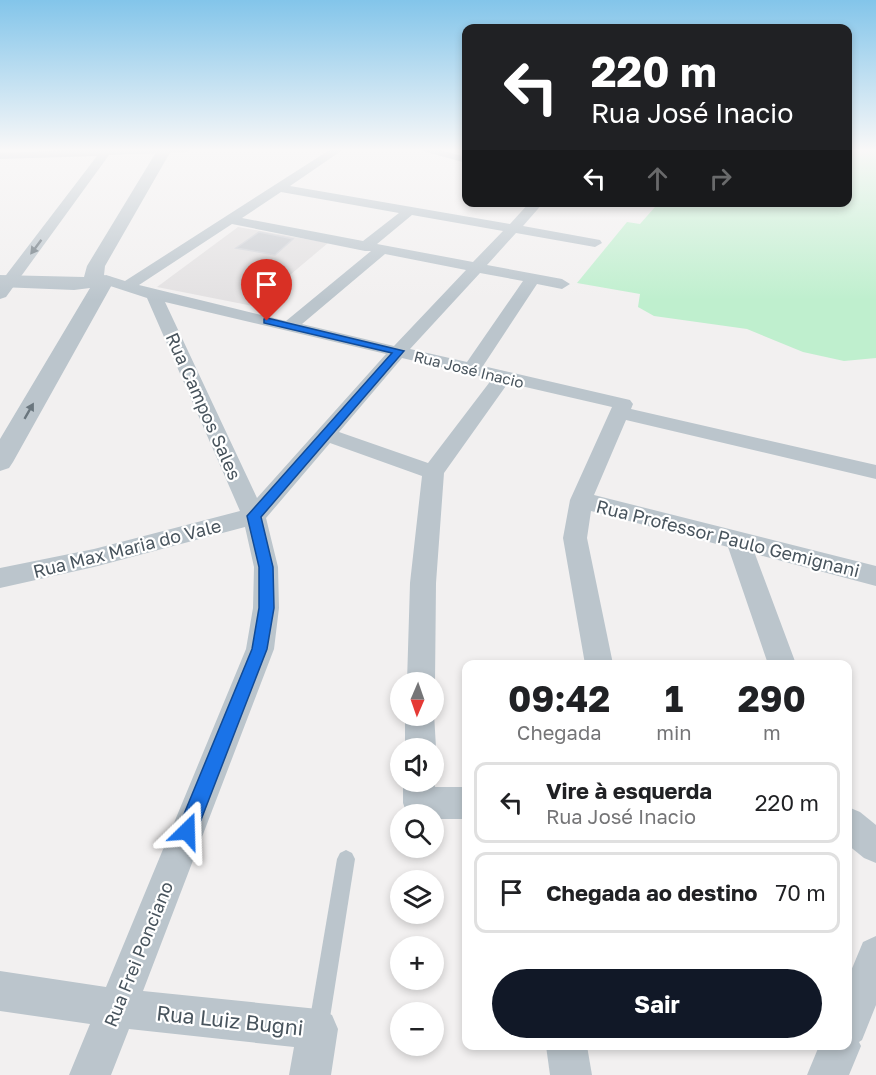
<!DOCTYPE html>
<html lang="pt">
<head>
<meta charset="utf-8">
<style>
	body { margin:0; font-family:"Golos Text",sans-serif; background:#f2f2f2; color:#202124; height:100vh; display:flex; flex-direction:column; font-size:22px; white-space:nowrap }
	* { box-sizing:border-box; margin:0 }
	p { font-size:20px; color:#757577 }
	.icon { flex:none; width:33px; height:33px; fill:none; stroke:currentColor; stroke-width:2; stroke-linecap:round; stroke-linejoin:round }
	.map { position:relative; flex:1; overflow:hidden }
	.panel { position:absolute; left:462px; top:660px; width:390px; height:390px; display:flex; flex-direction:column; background:#fff; border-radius:12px; box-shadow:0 3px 9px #0003 }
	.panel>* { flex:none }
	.top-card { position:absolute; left:462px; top:24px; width:390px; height:183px; border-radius:12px; box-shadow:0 3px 9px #0003; background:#202124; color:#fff; overflow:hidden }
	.needle { width:39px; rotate:182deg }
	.tools { position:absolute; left:390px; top:672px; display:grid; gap:12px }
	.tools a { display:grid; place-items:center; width:54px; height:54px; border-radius:50%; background:#fff; box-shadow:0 3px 9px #0003; font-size:30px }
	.pin { position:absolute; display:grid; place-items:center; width:51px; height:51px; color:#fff; margin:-62px -26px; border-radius:50% 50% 50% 0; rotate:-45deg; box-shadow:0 0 6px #0007 }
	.pin .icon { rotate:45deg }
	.me { position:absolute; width:66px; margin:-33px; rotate:22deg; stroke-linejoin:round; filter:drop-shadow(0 0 4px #0008) }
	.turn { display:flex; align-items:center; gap:21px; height:126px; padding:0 30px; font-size:27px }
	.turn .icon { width:78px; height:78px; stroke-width:2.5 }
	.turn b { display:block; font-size:42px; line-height:51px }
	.lanes { display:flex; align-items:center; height:57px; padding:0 30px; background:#0003; justify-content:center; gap:30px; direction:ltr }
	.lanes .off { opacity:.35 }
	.eta { display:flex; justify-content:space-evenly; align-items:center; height:102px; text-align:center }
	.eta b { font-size:36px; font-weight:700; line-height:42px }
	.primary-button { display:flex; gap:12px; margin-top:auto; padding:12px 30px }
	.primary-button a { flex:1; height:69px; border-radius:36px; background:#111827; color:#fff; font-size:24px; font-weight:700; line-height:69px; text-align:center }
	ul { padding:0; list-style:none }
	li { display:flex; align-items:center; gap:18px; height:81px; margin:0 12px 9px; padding:0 18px; border:3px solid #e0e0e0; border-radius:12px }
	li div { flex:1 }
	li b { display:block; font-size:22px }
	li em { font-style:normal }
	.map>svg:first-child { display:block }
	.education { fill:#e3e1e2 }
	.green { fill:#bfefce }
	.building { fill:#cacdd2; stroke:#d4d6db; stroke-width:1.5 }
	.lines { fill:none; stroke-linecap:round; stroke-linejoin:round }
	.service { fill:#bbc5cc; fill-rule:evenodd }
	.minor { fill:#bbc5cc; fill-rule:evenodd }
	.tertiary { fill:#bbc5cc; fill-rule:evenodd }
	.oneway { fill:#6a767e }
	.route { fill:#1a73e8; stroke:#114b97; stroke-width:1.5 }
	.labels { text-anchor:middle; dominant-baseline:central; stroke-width:4.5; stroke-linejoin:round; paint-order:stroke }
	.far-street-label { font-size:15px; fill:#48545d; stroke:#fff }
	.street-label { font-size:18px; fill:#48545d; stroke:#fff }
	.near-street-label { font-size:21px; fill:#48545d; stroke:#fff }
</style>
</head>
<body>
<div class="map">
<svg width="876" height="1075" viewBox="0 0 876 1075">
	<rect width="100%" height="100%" fill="#f2f0f0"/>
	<!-- education -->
	<path class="education" d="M238,227L328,243L253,306L157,287Z"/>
	<!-- green -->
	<path class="green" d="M848,149H876V358L844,361L803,352L747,329L654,316L638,307L640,294L577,283L627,222L640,224L655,207L641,203L848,202Z"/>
	<!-- building -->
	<path class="building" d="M259,232L284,237L293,239L275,255L236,248Z"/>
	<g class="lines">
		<!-- service -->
		<path class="service" d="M346,850L352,853L355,859L329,1024L326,1031L319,1034L312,1031L309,1024L337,859L340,853Z"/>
		<!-- minor -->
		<g class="minor">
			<path d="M87,149H192L187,152L109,155L6,297L0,299V283L97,156L0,159V153Z"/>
			<path d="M331,149H344L290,186L510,224L530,202H544L523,226L600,240L602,243L595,247L516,233L487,265L562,279L570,284L562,289L537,284L483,366L630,400L633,404L631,409L876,465V479L626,420L594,495L876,566V586L755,554L796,664H768L728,547L591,511L587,538L613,664H585L563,538L570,500L612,407L508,383L444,473L436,583L435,682L434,686V682H407L410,583L422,476L330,443L266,518L278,567L279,608L274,649L143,991L318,1009L332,1015L338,1029L331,1075H289L294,1047L129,1029L111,1075H69L90,1024L0,1011V971L106,987L246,649L253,608L254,567L245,527L94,567L0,588V568L94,549L240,511L147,298L101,283L98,280L106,275L125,281ZM281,192L399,213L363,241L242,218ZM412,215L503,231L473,262L377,244ZM232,224L365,251H371L286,321L139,285ZM385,254L466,270L394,346L302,324ZM480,273L523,281L467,362L410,349ZM165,302L386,354L257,498ZM402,358L492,379L428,463L339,432Z"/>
			<path d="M416,149H436L466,157V163Z"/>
			<path d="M434,713L436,748L434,753V748H405V716H434Z"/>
			<path d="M434,778L435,787H466V819H434V814H407L403,803V782H434Z"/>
			<path d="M848,807L860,812L876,825V863L864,858L848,845Z"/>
			<path d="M876,936V1005L862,1040L859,1042L861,1046L849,1075H807L819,1046H848V978L863,942Z"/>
			<path d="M546,1046H587L592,1075H550Z"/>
		</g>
		<!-- tertiary -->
		<path class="tertiary" d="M158,149H172L105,266L104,275L111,277L114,281L13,462L9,468L0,471V439L90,288L74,290L0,287V275L84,277L87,266Z"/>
	</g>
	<!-- one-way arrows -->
	<defs><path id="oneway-solid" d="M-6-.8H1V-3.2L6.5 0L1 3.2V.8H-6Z" transform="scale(1.5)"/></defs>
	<g class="oneway">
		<use href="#oneway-solid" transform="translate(36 247) rotate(127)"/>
		<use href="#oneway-solid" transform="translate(29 411) rotate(-60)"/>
	</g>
	<!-- sky -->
	<linearGradient id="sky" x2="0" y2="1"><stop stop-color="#83c5ea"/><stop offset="0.5" stop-color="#f9f8f8"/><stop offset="1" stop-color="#f9f8f8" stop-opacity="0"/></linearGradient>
	<rect width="876" height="300" fill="url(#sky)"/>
	<!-- route -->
	<path class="route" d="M267,318L404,351L261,517L273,567L274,608L267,649L194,838L187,841L180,838L177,831L252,649L259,608V567L247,516L392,353L264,323V319Z"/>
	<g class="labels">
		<!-- far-street labels -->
		<g class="far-street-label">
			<text transform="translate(469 369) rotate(14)">Rua José Inacio</text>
		</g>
		<!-- street labels -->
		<g class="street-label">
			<text transform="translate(204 406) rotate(66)">Rua Campos Sales</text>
			<text transform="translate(728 538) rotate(14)">Rua Professor Paulo Gemignani</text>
			<text transform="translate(127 548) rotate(-14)">Rua Max Maria do Vale</text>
			<text transform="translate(138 954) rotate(-68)">Rua Frei Ponciano</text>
		</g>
		<!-- near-street labels -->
		<g class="near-street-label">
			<text transform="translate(230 1020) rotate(6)">Rua Luiz Bugni</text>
		</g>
	</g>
</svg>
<div class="tools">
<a><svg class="needle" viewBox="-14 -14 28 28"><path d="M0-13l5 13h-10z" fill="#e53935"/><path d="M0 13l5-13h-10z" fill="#757577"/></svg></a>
<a><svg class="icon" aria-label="sound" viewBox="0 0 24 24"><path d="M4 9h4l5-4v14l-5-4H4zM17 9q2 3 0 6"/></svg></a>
<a><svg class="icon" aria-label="search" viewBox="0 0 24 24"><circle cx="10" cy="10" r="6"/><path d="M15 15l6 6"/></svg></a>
<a><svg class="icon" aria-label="layers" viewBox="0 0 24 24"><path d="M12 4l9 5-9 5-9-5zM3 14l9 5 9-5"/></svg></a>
<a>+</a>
<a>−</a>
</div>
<div class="pin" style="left:267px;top:321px;background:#d93025"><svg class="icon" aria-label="arrive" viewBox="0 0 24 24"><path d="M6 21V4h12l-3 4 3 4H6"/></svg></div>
<svg class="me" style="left:187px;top:831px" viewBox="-20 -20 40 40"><path d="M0-17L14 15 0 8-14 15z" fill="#1a73e8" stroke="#fff" stroke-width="4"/></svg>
<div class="top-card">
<div class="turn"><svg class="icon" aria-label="left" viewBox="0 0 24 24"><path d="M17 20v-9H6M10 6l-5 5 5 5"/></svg><div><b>220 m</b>Rua José Inacio</div></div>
<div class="lanes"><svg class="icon" aria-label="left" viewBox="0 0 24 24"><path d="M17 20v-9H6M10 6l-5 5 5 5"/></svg><svg class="icon off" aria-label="ahead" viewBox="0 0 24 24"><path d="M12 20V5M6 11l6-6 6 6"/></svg><svg class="icon off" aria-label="right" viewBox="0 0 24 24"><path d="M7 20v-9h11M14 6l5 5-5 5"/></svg></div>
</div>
<section class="panel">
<div class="eta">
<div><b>09:42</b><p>Chegada</p></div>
<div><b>1</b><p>min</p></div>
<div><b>290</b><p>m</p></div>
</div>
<ul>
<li><svg class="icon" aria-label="left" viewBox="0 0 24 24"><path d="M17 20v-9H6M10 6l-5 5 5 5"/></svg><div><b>Vire à esquerda</b><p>Rua José Inacio</p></div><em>220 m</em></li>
<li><svg class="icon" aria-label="arrive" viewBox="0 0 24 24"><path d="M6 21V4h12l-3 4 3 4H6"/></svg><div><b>Chegada ao destino</b></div><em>70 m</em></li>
</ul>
<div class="primary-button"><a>Sair</a></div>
</section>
</div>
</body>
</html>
